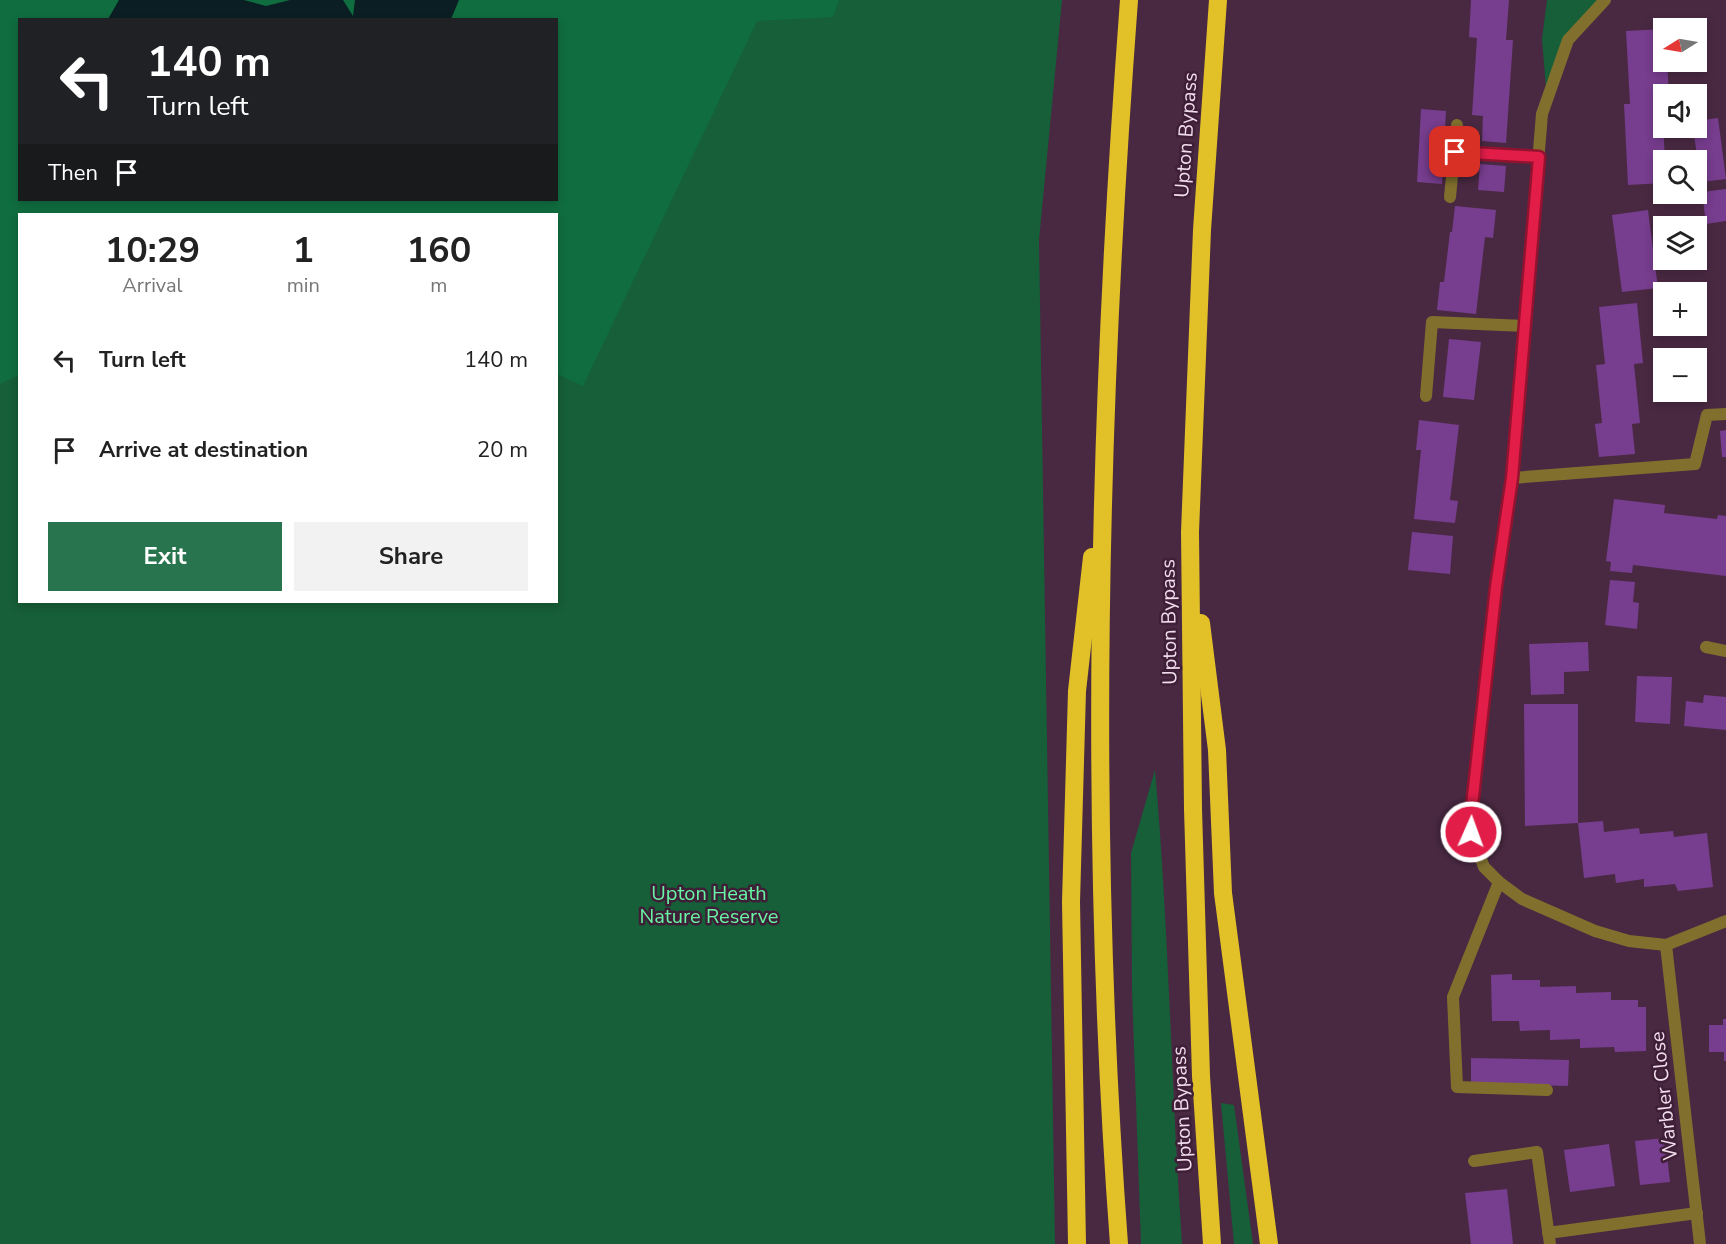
<!DOCTYPE html>
<html lang="en">
<head>
<meta charset="utf-8">
<style>
	body { margin:0; font-family:"Nunito Sans",sans-serif; background:#f2f2f2; color:#222; height:100vh; display:flex; flex-direction:column; font-size:22px; white-space:nowrap }
	* { box-sizing:border-box; margin:0 }
	p { font-size:20px; color:#767676 }
	.icon { flex:none; width:33px; height:33px; fill:none; stroke:currentColor; stroke-width:2; stroke-linecap:round; stroke-linejoin:round }
	.map { position:relative; flex:1; overflow:hidden }
	.side { position:absolute; left:18px; top:213px; width:540px; height:390px; display:flex; flex-direction:column; background:#fff; border-radius:0px; box-shadow:0 3px 9px #0003 }
	.side>* { flex:none }
	.top-card { position:absolute; left:18px; top:18px; width:540px; height:183px; border-radius:0px; box-shadow:0 3px 9px #0003; background:#202124; color:#fff; overflow:hidden }
	.needle { width:39px; rotate:259deg }
	.fabs { position:absolute; left:1653px; top:18px; display:grid; gap:12px }
	.fabs a { display:grid; place-items:center; width:54px; height:54px; border-radius:0px; background:#fff; box-shadow:0 3px 9px #0003; font-size:30px }
	.pin { position:absolute; display:grid; place-items:center; width:51px; height:51px; color:#fff; margin:-26px; border-radius:12px; box-shadow:0 3px 9px #0006 }
	.me { position:absolute; width:66px; margin:-33px; rotate:2deg; stroke-linejoin:round; filter:drop-shadow(0 0 4px #0008) }
	.turn { display:flex; align-items:center; gap:21px; height:126px; padding:0 30px; font-size:27px }
	.turn .icon { width:78px; height:78px; stroke-width:2.5 }
	.turn b { display:block; font-size:42px; line-height:51px }
	.then { display:flex; align-items:center; height:57px; padding:0 30px; background:#0003; gap:12px; font-size:22px }
	.eta { display:flex; justify-content:space-evenly; align-items:center; height:102px; text-align:center }
	.eta b { font-size:36px; font-weight:700; line-height:42px }
	.cta { display:flex; gap:12px; margin-top:auto; padding:12px 30px }
	.cta a { flex:1; height:69px; border-radius:0px; background:#28744e; color:#fff; font-size:24px; font-weight:700; line-height:69px; text-align:center }
	.cta a+a { background:#f2f2f2; color:#222 }
	ul { padding:0; list-style:none }
	li { display:flex; align-items:center; gap:18px; height:90px; padding:0 30px }
	li div { flex:1 }
	li b { display:block; font-size:22px }
	li em { font-style:normal }
	.map>svg:first-child { display:block }
	.green { fill:#165f38; fill-rule:evenodd }
	.forest { fill:#106d3f; fill-rule:evenodd }
	.water { fill:#0a1e23 }
	.building { fill:#773d8e }
	.lines { fill:none; stroke-linecap:round; stroke-linejoin:round }
	.lane { stroke:#81702d; stroke-width:12 }
	.street { stroke:#81702d; stroke-width:12 }
	.highway { stroke:#e2c027; stroke-width:18 }
	.route-casing { stroke:#92132f; stroke-width:15 }
	.route { stroke:#e11d48; stroke-width:10 }
	.labels { text-anchor:middle; dominant-baseline:central; stroke-width:5; stroke-linejoin:round; paint-order:stroke }
	.street-label { font-size:20px; fill:#f2dded; stroke:#3e1f37 }
	.park-label { font-size:20px; fill:#68f5a4; stroke:#3e1f37 }
</style>
</head>
<body>
<div class="map">
<svg width="1726" height="1244" viewBox="0 0 1726 1244">
	<rect width="100%" height="100%" fill="#492942"/>
	<!-- green -->
	<g class="green">
		<path d="M0,0H1062L1039,240L1055,1244H0ZM20,20H556V200H20ZM20,214H556V602H20Z"/>
		<path d="M1547,0H1605L1568,40L1547,101L1542,39Z"/>
		<path d="M1155,770C1169,928 1171,1086 1182,1244H1141L1132,989L1131,853Z"/>
		<path d="M1221,1103L1234,1105L1253,1244H1234Z"/>
	</g>
	<!-- forest -->
	<path class="forest" d="M0,0H839L833,17L757,21L583,386L557,374L556,214H20L19,375L0,384ZM20,20H556V200H20Z"/>
	<!-- water -->
	<path class="water" d="M119,0H244L266,6L290,0H343L353,16L355,0H459L451,19H108Z"/>
	<!-- building -->
	<g class="building">
		<path d="M1471,0H1509L1506,40H1513L1506,143L1482,141L1483,116L1472,115L1477,38L1469,37Z"/>
		<path d="M1664,29V62H1667L1669,94H1664L1662,104L1665,160L1664,183L1628,185L1624,104H1630L1626,31Z"/>
		<path d="M1421,109L1446,111L1442,184L1417,182Z"/>
		<path d="M1718,118L1726,179L1701,182L1693,128H1696V121Z"/>
		<path d="M1480,164L1506,166L1504,192L1478,190Z"/>
		<path d="M1726,189V221L1706,224L1702,192Z"/>
		<path d="M1455,206L1496,210L1493,238L1485,237L1476,314L1437,310L1440,282H1444L1450,232H1452Z"/>
		<path d="M1648,210L1658,288L1622,292L1612,215Z"/>
		<path d="M1637,303L1643,363L1634,364L1640,423L1632,424L1635,454L1599,457L1595,424L1602,423L1596,365L1605,364L1599,307Z"/>
		<path d="M1449,339L1481,342L1474,400L1443,397Z"/>
		<path d="M1419,420L1459,425L1450,500L1458,501L1455,523L1414,519L1421,450H1416Z"/>
		<path d="M1726,430V457H1722L1720,431Z"/>
		<path d="M1614,499L1665,505L1664,513L1717,519L1718,515L1726,516V576L1633,565L1632,573L1610,571L1611,562L1606,561Z"/>
		<path d="M1412,532L1453,536L1450,574L1408,570Z"/>
		<path d="M1610,580L1635,582L1633,602L1639,603L1637,629L1605,625Z"/>
		<path d="M1588,642L1589,671L1564,672V694L1531,695L1529,644Z"/>
		<path d="M1637,676L1672,677L1670,724L1635,722Z"/>
		<path d="M1704,695L1726,697V730L1684,726L1686,701L1703,703Z"/>
		<path d="M1524,704H1578V823L1525,826Z"/>
		<path d="M1603,821L1604,832L1639,828L1640,834L1673,831L1674,837L1707,833L1713,887L1678,891L1675,884L1644,887V879L1616,883L1615,874L1584,878L1578,823Z"/>
		<path d="M1512,974V980H1540V987L1576,986V993L1611,992V1000H1638V1007H1646V1051L1615,1052L1614,1047L1580,1048V1039L1550,1040V1030L1520,1031L1519,1021H1492L1491,975Z"/>
		<path d="M1723,1019H1726V1061H1724V1052H1709V1025H1723Z"/>
		<path d="M1471,1058L1569,1060L1568,1086L1471,1084Z"/>
		<path d="M1665,1138L1670,1182L1640,1185L1635,1141Z"/>
		<path d="M1609,1144L1615,1186L1570,1192L1564,1150Z"/>
		<path d="M1507,1189L1513,1244H1471L1465,1193Z"/>
	</g>
	<g class="lines">
		<!-- lane -->
		<g class="lane">
			<path d="M1455,151L1539,157"/>
			<path d="M1450,197L1457,125"/>
			<path d="M1426,396L1432,322L1525,326"/>
			<path d="M1512,478L1695,464L1707,415L1726,414"/>
			<path d="M1499,882L1453,997L1457,1087L1547,1090"/>
			<path d="M1474,1161L1537,1152L1550,1244"/>
		</g>
		<!-- street -->
		<g class="street">
			<path d="M1605,0L1568,40L1542,114L1512,478L1496,587L1471,815V832L1484,867L1499,882L1522,899L1595,931L1629,941L1666,945L1726,921"/>
			<path d="M1706,647L1726,651"/>
			<path d="M1666,945L1700,1244"/>
			<path d="M1548,1233L1697,1213"/>
		</g>
		<!-- highway -->
		<g class="highway">
			<path d="M1201,623L1217,750L1223,893L1269,1244"/>
			<path d="M1077,1244L1071,902L1077,691L1092,557"/>
			<path d="M1119,1244C1088,830 1098,414 1129,0"/>
			<path d="M1212,1244L1201,1076L1193,809L1190,532L1202,230L1218,0"/>
		</g>
	</g>
	<g class="lines">
		<defs>
			<path id="route" d="M1455,152L1539,157L1512,478L1496,587L1471,815V832"/>
		</defs>
		<!-- route casing -->
		<use href="#route" class="route-casing"/>
		<!-- route -->
		<use href="#route" class="route"/>
	</g>
	<g class="labels">
		<!-- street labels -->
		<g class="street-label">
			<text transform="translate(1186 135) rotate(-86)">Upton Bypass</text>
			<text transform="translate(1169 622) rotate(-91)">Upton Bypass</text>
			<text transform="translate(1664 1096) rotate(-96)">Warbler Close</text>
			<text transform="translate(1182 1109) rotate(-93)">Upton Bypass</text>
		</g>
		<!-- park labels -->
		<g class="park-label">
			<text x="709" y="893">Upton Heath<tspan x="709" dy="23">Nature Reserve</tspan></text>
		</g>
	</g>
</svg>
<div class="fabs">
<a><svg class="needle" viewBox="-14 -14 28 28"><path d="M0-13l5 13h-10z" fill="#e53935"/><path d="M0 13l5-13h-10z" fill="#767676"/></svg></a>
<a><svg class="icon" aria-label="sound" viewBox="0 0 24 24"><path d="M4 9h4l5-4v14l-5-4H4zM17 9q2 3 0 6"/></svg></a>
<a><svg class="icon" aria-label="search" viewBox="0 0 24 24"><circle cx="10" cy="10" r="6"/><path d="M15 15l6 6"/></svg></a>
<a><svg class="icon" aria-label="layers" viewBox="0 0 24 24"><path d="M12 4l9 5-9 5-9-5zM3 14l9 5 9-5"/></svg></a>
<a>+</a>
<a>−</a>
</div>
<div class="pin" style="left:1455px;top:152px;background:#d93025"><svg class="icon" aria-label="arrive" viewBox="0 0 24 24"><path d="M6 21V4h12l-3 4 3 4H6"/></svg></div>
<svg class="me" style="left:1471px;top:832px" viewBox="-20 -20 40 40"><circle r="17" fill="#e11d48" stroke="#fff" stroke-width="3"/><path d="M0-11L8 9 0 5-8 9z" fill="#fff"/></svg>
<div class="top-card">
<div class="turn"><svg class="icon" aria-label="left" viewBox="0 0 24 24"><path d="M17 20v-9H6M10 6l-5 5 5 5"/></svg><div><b>140 m</b>Turn left</div></div>
<div class="then">Then<svg class="icon" aria-label="arrive" viewBox="0 0 24 24"><path d="M6 21V4h12l-3 4 3 4H6"/></svg></div>
</div>
<section class="side">
<div class="eta">
<div><b>10:29</b><p>Arrival</p></div>
<div><b>1</b><p>min</p></div>
<div><b>160</b><p>m</p></div>
</div>
<ul>
<li><svg class="icon" aria-label="left" viewBox="0 0 24 24"><path d="M17 20v-9H6M10 6l-5 5 5 5"/></svg><div><b>Turn left</b></div><em>140 m</em></li>
<li><svg class="icon" aria-label="arrive" viewBox="0 0 24 24"><path d="M6 21V4h12l-3 4 3 4H6"/></svg><div><b>Arrive at destination</b></div><em>20 m</em></li>
</ul>
<div class="cta"><a>Exit</a><a>Share</a></div>
</section>
</div>
</body>
</html>
